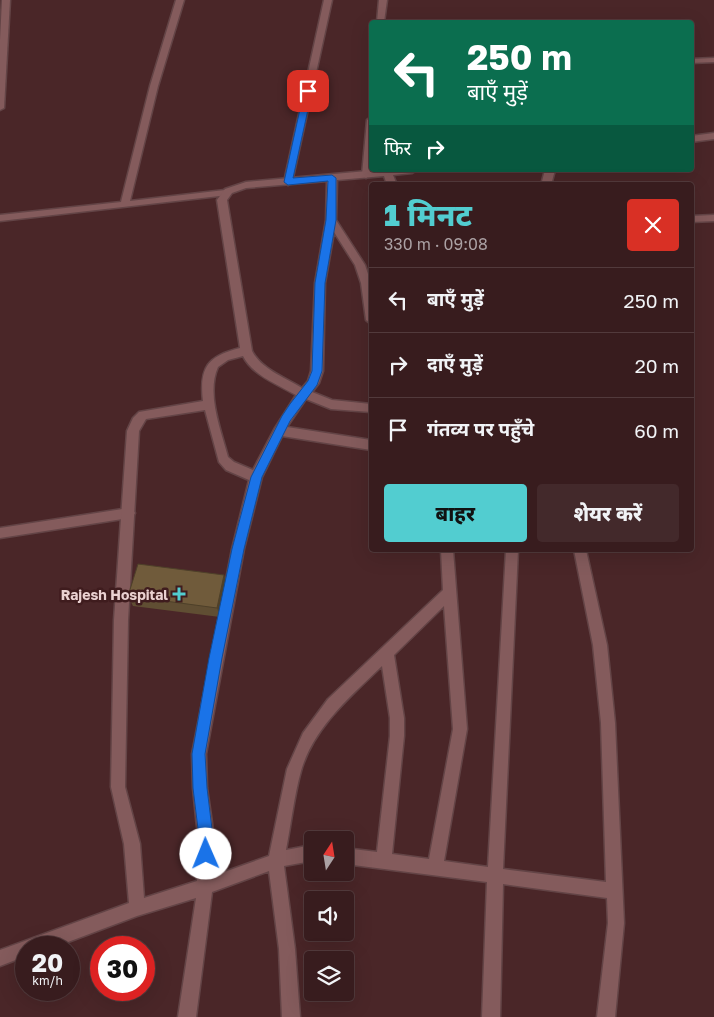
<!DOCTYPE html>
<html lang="hi">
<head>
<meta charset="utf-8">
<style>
	body { margin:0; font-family:"Golos Text","Noto Sans Devanagari",sans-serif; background:#43292b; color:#f1f3f6; height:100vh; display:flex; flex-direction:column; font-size:19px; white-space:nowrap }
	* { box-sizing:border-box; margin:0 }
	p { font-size:16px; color:#aba1a4 }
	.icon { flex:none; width:28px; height:28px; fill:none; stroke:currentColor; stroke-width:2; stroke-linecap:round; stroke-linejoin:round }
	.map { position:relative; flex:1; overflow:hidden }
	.sheet { position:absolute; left:369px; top:182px; width:325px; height:370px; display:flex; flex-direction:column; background:#381c1e; border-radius:5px; box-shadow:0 5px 20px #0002,0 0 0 1px #523a3c }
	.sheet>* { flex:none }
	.top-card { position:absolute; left:369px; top:20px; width:325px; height:152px; border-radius:5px; box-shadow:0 5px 20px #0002,0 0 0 1px #523a3c; background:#0b6e4f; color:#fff; overflow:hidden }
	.needle { width:32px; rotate:12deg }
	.tools { position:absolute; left:304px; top:831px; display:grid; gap:10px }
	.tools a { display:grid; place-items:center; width:50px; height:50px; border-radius:5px; background:#381c1e; box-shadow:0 5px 20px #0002,0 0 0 1px #523a3c; font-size:25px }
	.speed { position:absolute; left:15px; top:936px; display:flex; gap:10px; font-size:25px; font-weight:700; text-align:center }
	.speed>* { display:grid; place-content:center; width:65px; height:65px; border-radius:50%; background:#381c1e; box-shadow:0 5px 20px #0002,0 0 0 1px #523a3c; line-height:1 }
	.speed small { font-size:12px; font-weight:400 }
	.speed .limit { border:8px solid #d22; background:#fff; color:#111 }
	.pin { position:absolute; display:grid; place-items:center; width:42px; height:42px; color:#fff; margin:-21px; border-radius:10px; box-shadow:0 2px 8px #0006 }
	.me { position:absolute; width:55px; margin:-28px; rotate:359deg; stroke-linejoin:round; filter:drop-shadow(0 0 4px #0008) }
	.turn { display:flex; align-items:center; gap:18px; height:105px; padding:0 15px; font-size:22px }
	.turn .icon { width:65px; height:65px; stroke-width:2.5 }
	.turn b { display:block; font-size:35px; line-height:42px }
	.then { display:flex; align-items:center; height:48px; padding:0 15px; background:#0003; gap:10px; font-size:19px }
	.round { display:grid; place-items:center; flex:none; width:52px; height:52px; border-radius:5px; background:#43292b }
	.overview { display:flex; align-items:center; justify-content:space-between; height:85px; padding:0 15px }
	h1 { font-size:30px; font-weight:800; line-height:38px; color:#52cdd0 }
	.primary-button { display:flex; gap:10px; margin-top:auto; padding:10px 15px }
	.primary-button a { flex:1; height:58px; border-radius:5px; background:#52cdd0; color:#111; font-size:20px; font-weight:800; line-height:58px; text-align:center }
	.primary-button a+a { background:#43292b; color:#f1f3f6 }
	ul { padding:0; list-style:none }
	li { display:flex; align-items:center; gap:15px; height:65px; padding:0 15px; border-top:1px solid #523a3c }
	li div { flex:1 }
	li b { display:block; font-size:19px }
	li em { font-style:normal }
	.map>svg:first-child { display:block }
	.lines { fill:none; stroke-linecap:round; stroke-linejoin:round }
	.lane-casing { stroke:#634446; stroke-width:3 }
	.street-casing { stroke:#634446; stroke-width:3 }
	.lane { fill:#845b5c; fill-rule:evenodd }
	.street { fill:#845b5c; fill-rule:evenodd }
	.wall { fill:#604e33 }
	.shaded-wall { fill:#4e4029 }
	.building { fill:#705b3b; stroke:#4e4029 }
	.route { fill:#1a73e8; stroke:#114b97 }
	.poi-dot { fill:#52cdd0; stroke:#3f1c1e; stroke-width:2 }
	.labels { text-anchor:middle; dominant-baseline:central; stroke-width:5; stroke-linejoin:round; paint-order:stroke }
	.poi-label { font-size:14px; font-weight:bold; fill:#ead1d1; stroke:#3f1c1e; text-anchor:end }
</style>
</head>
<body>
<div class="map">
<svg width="714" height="1017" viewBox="0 0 714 1017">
	<rect width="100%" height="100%" fill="#4a2628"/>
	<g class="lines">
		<defs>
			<g id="lane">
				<path d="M2,0H10L4,108L0,110V40Z"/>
				<path d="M176,0H184L158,86L130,201L225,190L229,193L228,195L0,221V215L121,202L150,86Z"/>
				<path d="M324,0H332L292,182L288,185L284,182Z"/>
				<path d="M379,0H387L384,22H377Z"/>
				<path d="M714,58V62L691,63V59Z"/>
				<path d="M371,117L370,175L366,178L362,175L367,120Z"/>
				<path d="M129,508L133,510L135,513L133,516L129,518L0,538V528Z"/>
			</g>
			<g id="street">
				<path d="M714,133V139L691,142V136Z"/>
				<path d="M378,170H417L412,173L393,175L397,185H387L384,176L337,180L336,220L365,265L371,283V324L366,320L361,283L355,265L334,232L325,283L323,371L319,383L312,392L332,400L371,404V412L331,409L306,399L287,427L371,440V450L282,436L262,477L244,549L206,754L207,788L214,837L213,876L269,856L287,769L303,733L328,699L443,590L441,550H453L467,729L444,861L488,867L506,550H518L503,869L606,882L601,723L593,645L574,550H586L607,645L615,723L624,923L615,1017H597L608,923L607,898L503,884L500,1017H482L487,882L345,864V848L377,852L390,736V718L382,666C351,696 313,728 301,771C294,796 291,824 286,850L312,845V861L284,866L295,949L300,1017H282L279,949L269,871L212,892L196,1017H178L196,898L137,916L52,948H26V956L0,966V950L129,903L124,844L111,787L114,620L127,431L133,418L139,412L203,401C199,367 208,356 240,348L217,200L225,189L246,182ZM327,181L326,220L315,283L311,371L308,381L302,388C286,378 261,369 252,351L227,200L232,193L246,188ZM243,356C252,375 279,385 296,395L275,428L253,470L234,462L228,457C221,430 206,394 218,367L228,360ZM205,410L219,462L226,470L249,480L232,549L192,754L193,788L198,837L197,881L144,898L140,844L125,787L128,620L139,431L146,419ZM444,606L453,729L429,859L392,854L404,736V718L394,655Z"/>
				<path d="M545,170H555L551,185H541Z"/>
				<path d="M714,215V221L691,222V216Z"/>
			</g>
		</defs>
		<!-- lane casing -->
		<use href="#lane" class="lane-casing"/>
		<!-- street casing -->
		<use href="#street" class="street-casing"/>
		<!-- lane -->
		<use href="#lane" class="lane"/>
		<!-- street -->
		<use href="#street" class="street"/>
	</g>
	<!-- wall -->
	<path class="wall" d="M224,575L227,586L220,617L133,606L128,596Z"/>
	<!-- shaded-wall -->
	<path class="shaded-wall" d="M224,575L227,586L220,617L217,608Z"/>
	<!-- building -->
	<path class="building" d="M138,564L224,575L217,608L128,596Z"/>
	<!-- route -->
	<path class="route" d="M308,88L312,91L293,178L332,175L336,178V220L325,283L322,371L317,385L290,421L262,477L244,549L222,658L205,754L207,788L213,837L211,859L206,861L201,859L199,854V837L193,788L192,754L209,658L232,549L251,477L282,416L290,404L308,381L312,371L315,283L326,220L328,181L288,185L284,182L304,91Z"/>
	<!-- markers -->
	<path class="poi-dot" d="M176.5 586.5h5v5h5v5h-5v5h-5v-5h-5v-5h5z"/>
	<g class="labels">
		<!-- poi labels -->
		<g class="poi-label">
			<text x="168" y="594">Rajesh Hospital</text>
		</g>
	</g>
</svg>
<div class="tools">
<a><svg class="needle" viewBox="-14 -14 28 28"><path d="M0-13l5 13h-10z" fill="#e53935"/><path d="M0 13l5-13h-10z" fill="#aba1a4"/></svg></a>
<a><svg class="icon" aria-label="sound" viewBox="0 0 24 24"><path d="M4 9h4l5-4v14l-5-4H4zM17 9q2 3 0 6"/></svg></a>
<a><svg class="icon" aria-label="layers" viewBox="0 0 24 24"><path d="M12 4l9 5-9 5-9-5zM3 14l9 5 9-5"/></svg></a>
</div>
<div class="speed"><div>20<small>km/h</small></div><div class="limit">30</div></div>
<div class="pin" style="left:308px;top:91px;background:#d93025"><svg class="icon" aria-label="arrive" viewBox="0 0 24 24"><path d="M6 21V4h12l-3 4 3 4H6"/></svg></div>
<svg class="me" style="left:206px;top:854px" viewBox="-20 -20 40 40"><circle r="19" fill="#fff"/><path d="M0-13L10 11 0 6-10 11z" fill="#1a73e8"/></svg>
<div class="top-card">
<div class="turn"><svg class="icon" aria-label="left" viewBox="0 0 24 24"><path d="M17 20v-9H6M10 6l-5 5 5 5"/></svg><div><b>250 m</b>बाएँ मुड़ें</div></div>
<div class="then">फिर<svg class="icon" aria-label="right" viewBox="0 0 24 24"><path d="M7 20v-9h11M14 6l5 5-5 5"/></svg></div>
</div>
<section class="sheet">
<div class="overview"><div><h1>1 मिनट</h1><p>330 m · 09:08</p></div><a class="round" style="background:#d93025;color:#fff"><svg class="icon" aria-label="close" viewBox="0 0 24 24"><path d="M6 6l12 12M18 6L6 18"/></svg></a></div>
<ul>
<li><svg class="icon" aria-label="left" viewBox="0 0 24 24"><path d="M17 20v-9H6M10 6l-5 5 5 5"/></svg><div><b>बाएँ मुड़ें</b></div><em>250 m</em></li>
<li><svg class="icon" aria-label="right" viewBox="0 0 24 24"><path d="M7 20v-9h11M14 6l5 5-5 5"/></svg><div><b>दाएँ मुड़ें</b></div><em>20 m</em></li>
<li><svg class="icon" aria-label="arrive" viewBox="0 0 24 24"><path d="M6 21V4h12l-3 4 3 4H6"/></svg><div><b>गंतव्य पर पहुँचे</b></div><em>60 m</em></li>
</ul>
<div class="primary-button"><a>बाहर</a><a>शेयर करें</a></div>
</section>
</div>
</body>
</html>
